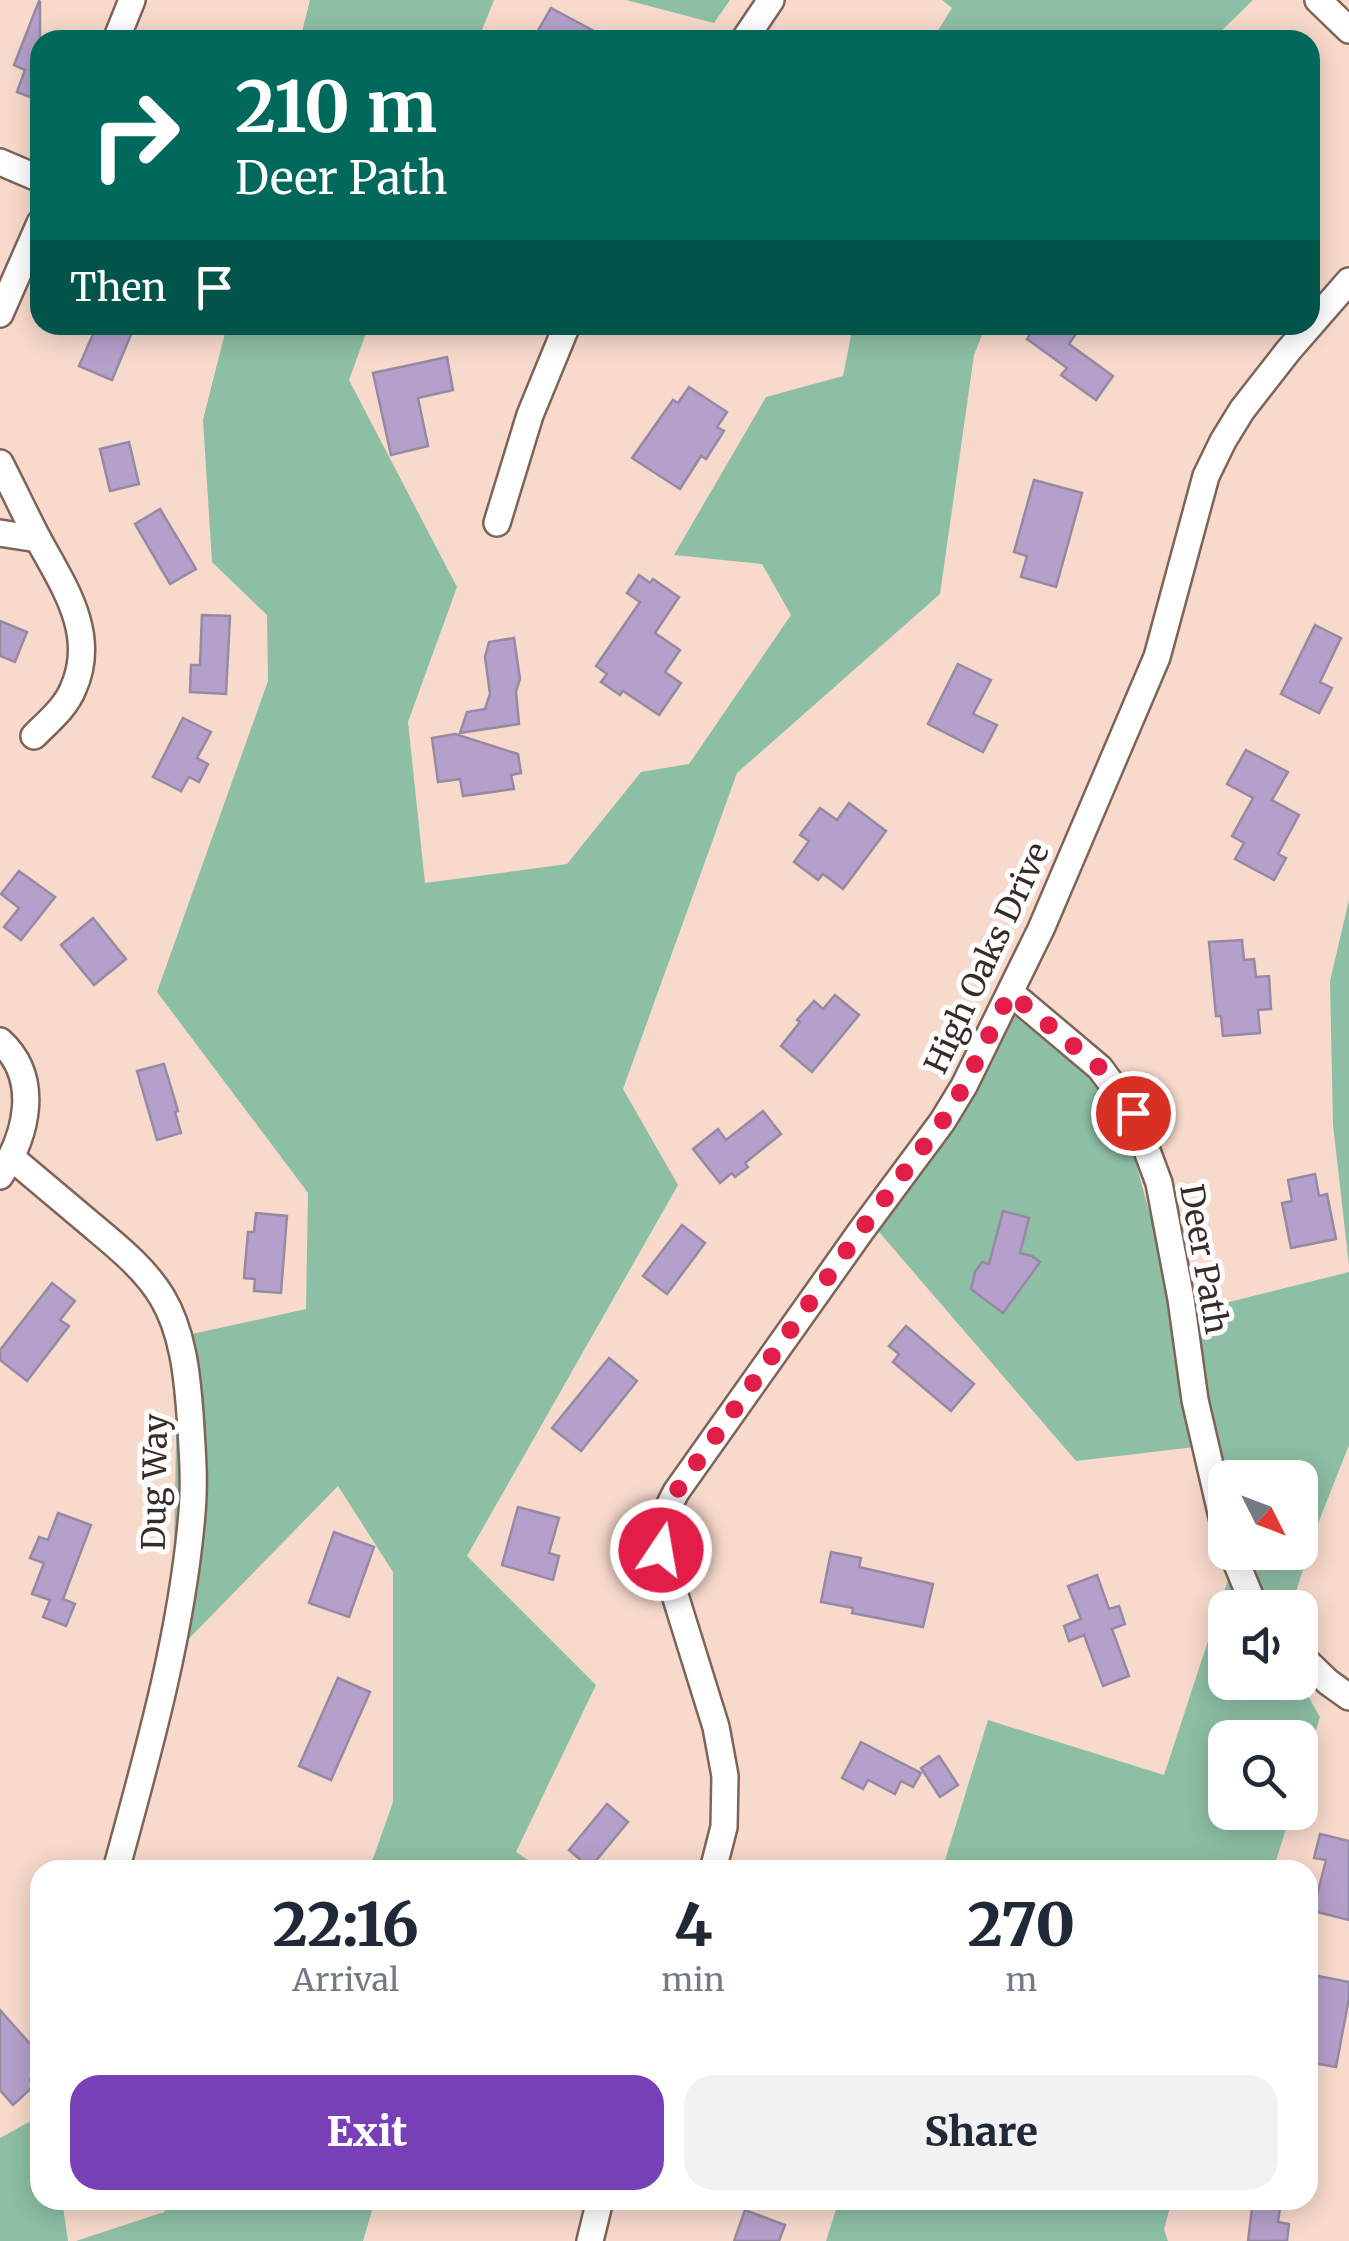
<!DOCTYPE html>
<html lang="en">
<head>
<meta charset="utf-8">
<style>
	body { margin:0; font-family:Merriweather,serif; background:#f2f2f3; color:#1f2937; height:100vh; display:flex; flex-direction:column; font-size:38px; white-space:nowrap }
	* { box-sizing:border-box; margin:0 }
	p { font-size:32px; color:#747a83 }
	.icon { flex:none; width:55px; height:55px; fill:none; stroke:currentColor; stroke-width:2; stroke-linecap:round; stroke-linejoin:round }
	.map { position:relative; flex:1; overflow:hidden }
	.details { position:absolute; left:30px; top:1860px; width:1288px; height:350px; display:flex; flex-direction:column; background:#fff; border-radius:30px; box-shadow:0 5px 25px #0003 }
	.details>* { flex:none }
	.top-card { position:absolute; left:30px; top:30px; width:1290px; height:305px; border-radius:30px; box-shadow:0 5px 25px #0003; background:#00695c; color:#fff; overflow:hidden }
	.needle { width:65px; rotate:132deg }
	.fabs { position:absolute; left:1208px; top:1460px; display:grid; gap:20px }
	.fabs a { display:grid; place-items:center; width:110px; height:110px; border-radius:20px; background:#fff; box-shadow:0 5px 25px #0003; font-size:50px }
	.pin { position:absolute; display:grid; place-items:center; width:85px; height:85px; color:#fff; margin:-42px; border:5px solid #fff; border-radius:50%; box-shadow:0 2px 10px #0007 }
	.me { position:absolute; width:110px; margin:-55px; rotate:12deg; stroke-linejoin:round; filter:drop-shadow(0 0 8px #0008) }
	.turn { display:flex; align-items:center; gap:35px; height:210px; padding:0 40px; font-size:45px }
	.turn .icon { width:130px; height:130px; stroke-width:2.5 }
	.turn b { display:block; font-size:70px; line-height:85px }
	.then { display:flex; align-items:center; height:95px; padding:0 40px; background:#0003; gap:20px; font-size:38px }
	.eta { display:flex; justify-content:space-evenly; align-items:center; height:170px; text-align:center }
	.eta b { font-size:60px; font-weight:800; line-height:70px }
	.cta { display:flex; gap:20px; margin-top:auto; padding:20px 40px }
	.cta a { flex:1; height:115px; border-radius:30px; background:#7740b7; color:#fff; font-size:40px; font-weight:800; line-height:115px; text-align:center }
	.cta a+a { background:#f2f2f3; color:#1f2937 }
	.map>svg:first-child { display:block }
	.forest { fill:#8dbfa5; fill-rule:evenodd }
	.building { fill:#b5a0cb; stroke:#958aa2; stroke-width:2.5 }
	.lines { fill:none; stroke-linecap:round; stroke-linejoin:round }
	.minor-casing { stroke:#7e6458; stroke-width:30 }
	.minor { stroke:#fff; stroke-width:25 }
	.route { stroke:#e11d48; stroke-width:18; stroke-dasharray:0 32.4 }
	.labels { text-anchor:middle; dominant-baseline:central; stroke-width:10; stroke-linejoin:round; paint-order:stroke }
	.street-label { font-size:32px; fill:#382c27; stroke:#fff }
</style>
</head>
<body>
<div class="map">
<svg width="1349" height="2241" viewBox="0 0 1349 2241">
	<rect width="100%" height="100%" fill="#f8dacc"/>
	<!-- forest -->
	<g class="forest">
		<path d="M310,0H494L478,40H300Z"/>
		<path d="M626,0H730L714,23Z"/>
		<path d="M942,0H1253L1212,40H932L952,8Z"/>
		<path d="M227,325H369L349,380L457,587L408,722L425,883L567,864L641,772L689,764L791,615L762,564L674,555L766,397L843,376L853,325H986L974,355L940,594L737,773L623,1089L678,1185L467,1556L596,1685L516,1852L543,1870H369L393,1802V1572L338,1486L172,1656L178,1337L306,1309L308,1193L157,992L268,681L267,615L212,562L203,420Z"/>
		<path d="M1349,900V1265L1333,1125L1330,981Z"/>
		<path d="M1004,992L1120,1104L1177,1315L1349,1272V1445L1317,1526L1291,1607L1225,1608V1682H1300L1320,1717L1300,1783V1738H1225V1812L1291,1813L1273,1870H942L988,1720L1164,1775L1230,1574L1195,1447L1076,1461L867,1218ZM1225,1478H1300V1552H1225Z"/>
		<path d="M40,2116V2200H62L68,2241H0V2138Z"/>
		<path d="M172,2200H375L363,2241H76L164,2212Z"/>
		<path d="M839,2200H1172L1164,2229L1168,2241H826Z"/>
	</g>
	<!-- building -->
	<g class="building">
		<path d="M39,1L40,2V101L17,92L25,70L14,65Z"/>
		<path d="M551,8L611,40H546L536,34Z"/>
		<path d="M97,325H135L112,380L79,366Z"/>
		<path d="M1037,325H1082L1069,344L1113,376L1096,400L1061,375L1067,368L1027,339Z"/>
		<path d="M447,357L453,390L418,398L428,446L391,455L373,373Z"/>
		<path d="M689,387L727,412L717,427L724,431L706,459L701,456L680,489L632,458L673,400L678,403Z"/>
		<path d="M129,442L139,484L110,491L100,449Z"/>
		<path d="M1034,480L1082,493L1056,587L1021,577L1027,556L1014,552Z"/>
		<path d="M160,509L196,569L170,584L135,524Z"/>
		<path d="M639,575L650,583L653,579L679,597L655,633L680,650L665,672L681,683L659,715L623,691L620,695L601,682L607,674L596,666L640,602L627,593Z"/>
		<path d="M202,615L230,616L226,694L190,692L191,665H200Z"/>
		<path d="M0,621L27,632L15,662L0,656Z"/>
		<path d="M1315,625L1341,638L1320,682L1332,688L1319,713L1281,694Z"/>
		<path d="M514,638L520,679L516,691L519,724L460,733L467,712L485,709L490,694L485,657L489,642Z"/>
		<path d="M958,664L991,680L973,714L997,725L983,752L928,724Z"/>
		<path d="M183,718L211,732L197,758L208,764L199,782L189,777L181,791L153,777Z"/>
		<path d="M455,734L518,754L521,773L511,775L514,789L463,796L460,779L438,782L432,738Z"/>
		<path d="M1246,750L1288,772L1272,800L1299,815L1278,854L1286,858L1274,880L1235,859L1244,843L1232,836L1253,798L1227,784Z"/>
		<path d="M849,803L886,831L843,889L823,874L818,880L794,862L809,841L800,835L820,808L837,820Z"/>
		<path d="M19,871L55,897L21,940L4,927L19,908L1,894Z"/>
		<path d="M93,918L126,959L94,985L61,945Z"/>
		<path d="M1242,940L1244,960L1254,959L1256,977L1269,976L1271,1009L1258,1010L1260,1033L1223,1036L1221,1016H1216L1209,942Z"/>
		<path d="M835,995L859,1015L812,1072L781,1046L800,1022L797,1020L814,1001L823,1009Z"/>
		<path d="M164,1064L178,1111L175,1112L181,1133L157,1140L137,1071Z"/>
		<path d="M763,1111L781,1134L745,1163L748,1167L735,1177L732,1173L720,1183L693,1149L718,1129L726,1140Z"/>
		<path d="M1315,1174L1319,1196L1327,1194L1336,1239L1291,1248L1282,1203L1292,1201L1288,1180Z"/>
		<path d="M1003,1211L1029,1218L1020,1253L1032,1256L1040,1262L1003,1313L971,1289L975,1272L982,1262L989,1264Z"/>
		<path d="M256,1213L287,1216L281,1293L254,1291L255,1279L244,1278L248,1232H254Z"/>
		<path d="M682,1225L705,1243L667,1294L643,1276Z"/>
		<path d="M52,1283L75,1301L60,1320L69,1326L27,1381L0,1360V1350Z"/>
		<path d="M906,1326L974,1384L951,1411L893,1362L899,1354L889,1346Z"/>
		<path d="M609,1358L637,1381L581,1451L552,1428Z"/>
		<path d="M518,1507L559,1518L549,1553L559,1556L553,1580L502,1565Z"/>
		<path d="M58,1513L91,1525L63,1599L75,1604L66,1626L43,1617L50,1600L32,1594L44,1563L30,1558L39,1537L48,1540Z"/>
		<path d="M334,1532L374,1547L349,1617L309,1603Z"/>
		<path d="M831,1552L861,1558L859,1567L933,1584L923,1627L852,1613L853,1608L821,1602Z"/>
		<path d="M1097,1575L1109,1609L1119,1606L1125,1624L1112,1629L1129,1676L1103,1686L1084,1635L1069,1641L1064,1626L1081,1619L1068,1586Z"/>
		<path d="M338,1678L370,1692L331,1780L299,1766Z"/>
		<path d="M861,1742L921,1773L913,1787L901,1781L895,1794L868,1780L863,1789L842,1778Z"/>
		<path d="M939,1756L958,1785L940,1797L921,1768Z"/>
		<path d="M607,1804L628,1822L590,1868L569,1850Z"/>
		<path d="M1320,1834L1349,1841V1920L1313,1911L1326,1860L1314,1858Z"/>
		<path d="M1313,1975L1349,1982V1998L1336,2067L1308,2062V2006Z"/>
		<path d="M0,2010L40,2055V2070L30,2080L35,2085L13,2105L0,2090Z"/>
		<path d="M1253,2200H1281L1278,2222L1289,2224L1287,2241H1248Z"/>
		<path d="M745,2210L785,2225L779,2241H734Z"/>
	</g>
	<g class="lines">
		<defs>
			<g id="minor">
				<path d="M1318,0L1349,30"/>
				<path d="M116,40L132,0"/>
				<path d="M744,40L771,0"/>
				<path d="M0,162L40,179"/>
				<path d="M0,314L40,223"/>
				<path d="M0,463C13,488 25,514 38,539C63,585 98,634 73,689C66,707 48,722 34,736"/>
				<path d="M497,523L530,415L567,325"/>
				<path d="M0,533L38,539"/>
				<path d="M1011,993L1100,1068L1133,1113L1159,1183L1181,1299L1195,1400L1225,1530"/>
				<path d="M0,1041C41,1078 27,1135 0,1176"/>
				<path d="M12,1158C37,1179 62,1200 88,1222C114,1244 144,1267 162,1297C183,1332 187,1375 190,1414C192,1447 195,1480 192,1513C182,1634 148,1753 116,1870"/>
				<path d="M1232,1552L1255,1608"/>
				<path d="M1300,1655L1328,1682L1349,1697"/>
				<path d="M713,1870L724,1827L725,1776L716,1727L661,1550C658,1528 666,1511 676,1492L861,1231L942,1122L964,1086L1041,929L1157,657L1206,476L1223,441L1242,410L1288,351L1349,281"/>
				<path d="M590,2241L600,2200"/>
			</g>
		</defs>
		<!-- minor casing -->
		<use href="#minor" class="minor-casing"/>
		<!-- minor -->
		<use href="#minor" class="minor"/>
	</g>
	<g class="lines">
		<!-- route -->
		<path class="route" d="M661,1550C659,1528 666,1511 676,1492L861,1230L942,1122L964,1086L1010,993L1100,1068L1133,1113"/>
	</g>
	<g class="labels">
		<!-- street labels -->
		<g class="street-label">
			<text transform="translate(987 958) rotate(-65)">High Oaks Drive</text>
			<text transform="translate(1204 1259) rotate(80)">Deer Path</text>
			<text transform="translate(155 1482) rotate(-89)">Dug Way</text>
		</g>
	</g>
</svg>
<div class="fabs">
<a><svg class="needle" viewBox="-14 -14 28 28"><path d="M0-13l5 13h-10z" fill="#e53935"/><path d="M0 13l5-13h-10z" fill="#747a83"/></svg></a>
<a><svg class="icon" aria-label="sound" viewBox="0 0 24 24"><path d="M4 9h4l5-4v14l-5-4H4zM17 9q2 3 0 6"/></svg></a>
<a><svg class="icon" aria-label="search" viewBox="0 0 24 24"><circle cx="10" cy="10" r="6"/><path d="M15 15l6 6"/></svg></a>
</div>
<div class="pin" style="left:1133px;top:1113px;background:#d93025"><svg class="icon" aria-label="arrive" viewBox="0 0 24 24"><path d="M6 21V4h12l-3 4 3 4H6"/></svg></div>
<svg class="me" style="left:661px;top:1550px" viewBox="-20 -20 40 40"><circle r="17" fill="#e11d48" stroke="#fff" stroke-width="3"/><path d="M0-11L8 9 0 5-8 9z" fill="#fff"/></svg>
<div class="top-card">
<div class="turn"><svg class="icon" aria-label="right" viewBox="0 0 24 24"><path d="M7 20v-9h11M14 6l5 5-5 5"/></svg><div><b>210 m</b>Deer Path</div></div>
<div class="then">Then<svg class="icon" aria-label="arrive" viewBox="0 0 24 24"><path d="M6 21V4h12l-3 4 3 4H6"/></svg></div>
</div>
<section class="details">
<div class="eta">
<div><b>22:16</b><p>Arrival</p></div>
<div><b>4</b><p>min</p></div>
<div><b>270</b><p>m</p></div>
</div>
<div class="cta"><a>Exit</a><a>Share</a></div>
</section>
</div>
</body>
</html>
